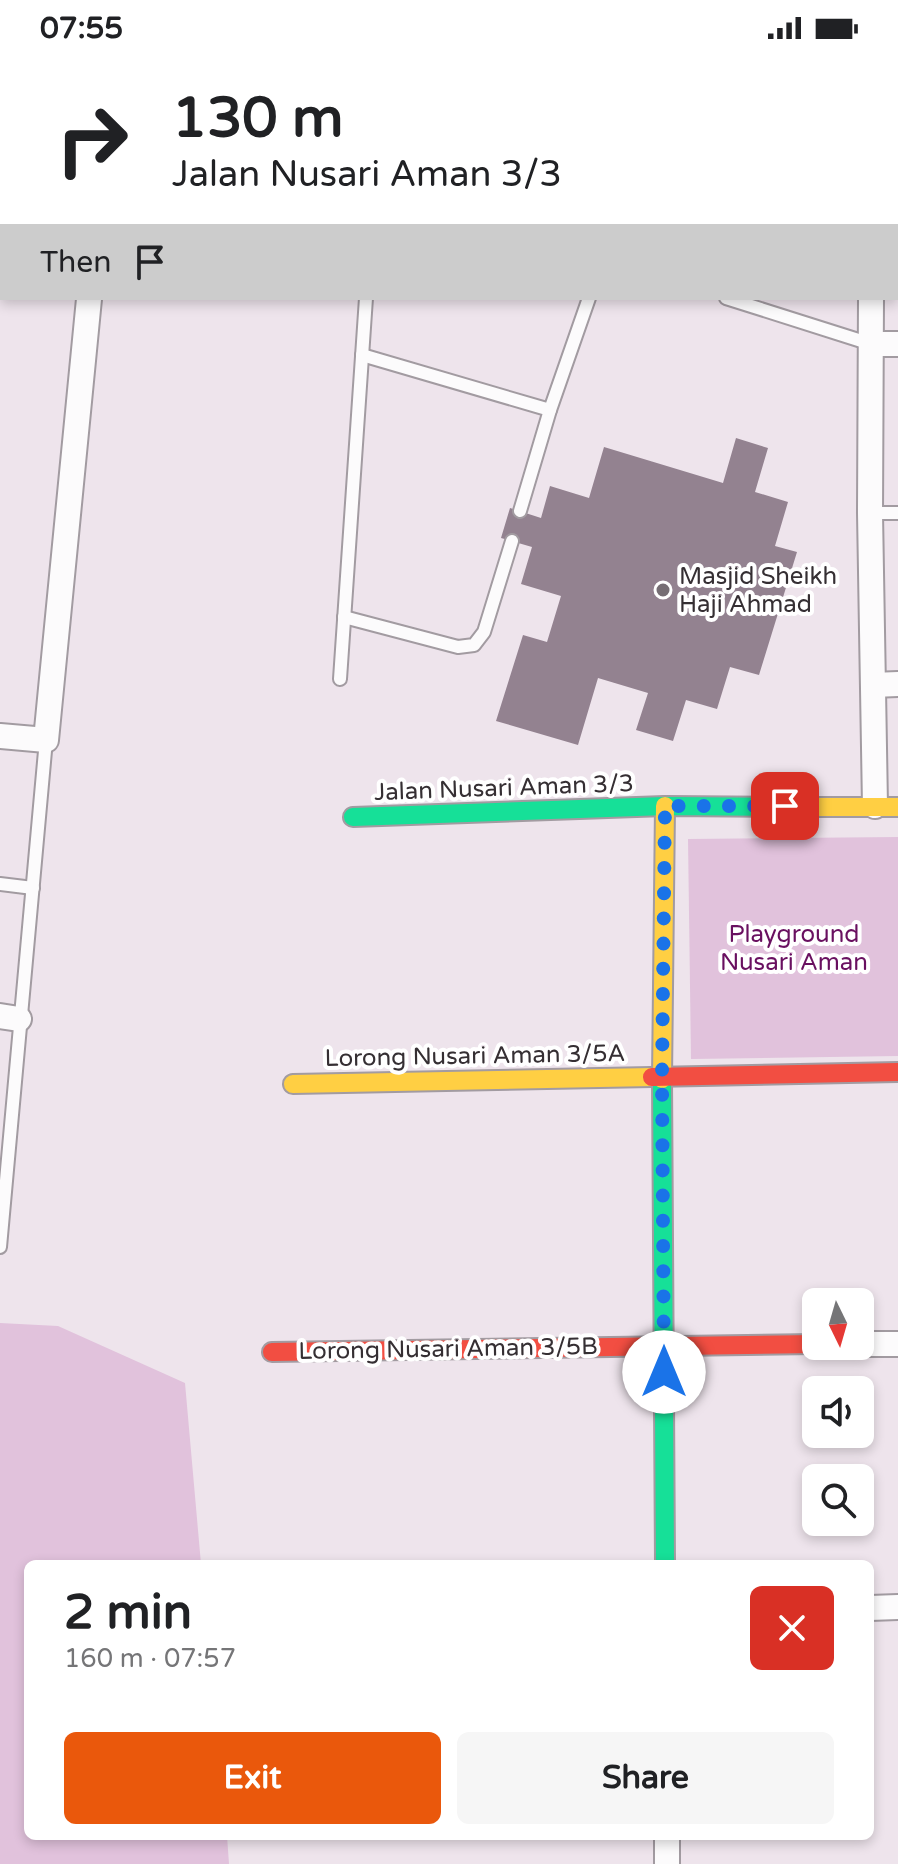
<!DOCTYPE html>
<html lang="en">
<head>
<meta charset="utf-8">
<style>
	body { margin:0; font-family:"Varela Round",sans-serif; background:#f6f6f6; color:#202124; height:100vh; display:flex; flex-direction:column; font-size:30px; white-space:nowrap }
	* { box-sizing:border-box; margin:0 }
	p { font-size:26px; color:#757577 }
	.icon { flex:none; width:44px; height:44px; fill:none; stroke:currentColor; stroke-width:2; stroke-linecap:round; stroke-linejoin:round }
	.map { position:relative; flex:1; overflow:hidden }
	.sheet { position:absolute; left:24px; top:1504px; width:850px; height:280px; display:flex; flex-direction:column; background:#fff; border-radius:12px; box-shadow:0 4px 12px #0003 }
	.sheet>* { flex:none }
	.guide { position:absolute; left:0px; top:0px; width:898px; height:244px; box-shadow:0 4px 12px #0003; background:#fff; color:#202124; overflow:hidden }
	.needle { width:52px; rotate:175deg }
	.tools { position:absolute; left:802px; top:1232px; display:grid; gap:16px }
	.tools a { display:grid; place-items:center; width:72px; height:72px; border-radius:12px; background:#fff; box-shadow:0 4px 12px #0003; font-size:40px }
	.pin { position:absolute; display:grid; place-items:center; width:68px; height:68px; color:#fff; margin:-34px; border-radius:16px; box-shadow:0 4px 12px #0006 }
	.me { position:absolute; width:88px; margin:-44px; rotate:0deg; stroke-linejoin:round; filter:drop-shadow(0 0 6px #0008) }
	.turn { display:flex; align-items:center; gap:28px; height:168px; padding:0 40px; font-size:36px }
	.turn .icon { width:104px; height:104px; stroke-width:2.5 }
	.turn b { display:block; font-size:56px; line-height:68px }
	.then { display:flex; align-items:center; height:76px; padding:0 40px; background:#0003; gap:16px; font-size:30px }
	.round { display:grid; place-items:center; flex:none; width:84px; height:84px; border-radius:12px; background:#f6f6f6 }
	.overview { display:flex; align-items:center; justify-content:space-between; height:136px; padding:0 40px }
	h1 { font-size:48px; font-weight:800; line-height:60px }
	.cta { display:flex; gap:16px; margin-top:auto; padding:16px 40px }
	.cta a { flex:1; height:92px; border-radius:12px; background:#ea580c; color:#fff; font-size:32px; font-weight:800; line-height:92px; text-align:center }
	.cta a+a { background:#f6f6f6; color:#202124 }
	.status { display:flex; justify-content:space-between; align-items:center; height:56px; padding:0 40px; background:#fff; direction:ltr }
	.status svg { height:22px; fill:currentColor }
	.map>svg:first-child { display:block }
	.green { fill:#e1c2dc }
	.building { fill:#938290 }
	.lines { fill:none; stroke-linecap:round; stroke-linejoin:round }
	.lane-casing { stroke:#a29ba1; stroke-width:16 }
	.street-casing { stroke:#a29ba1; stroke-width:28 }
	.fast-casing { stroke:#a29ba1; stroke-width:22 }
	.slow-casing { stroke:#a29ba1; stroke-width:22 }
	.jam-casing { stroke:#a29ba1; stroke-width:22 }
	.lane { stroke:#fcfbfc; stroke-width:12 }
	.street { stroke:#fcfbfc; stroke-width:24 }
	.fast { stroke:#16e098; stroke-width:18 }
	.slow { stroke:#ffcf43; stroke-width:18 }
	.jam { stroke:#f24e42; stroke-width:18 }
	.route { stroke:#1a73e8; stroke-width:14; stroke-dasharray:0 25.2 }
	.poi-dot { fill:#766e74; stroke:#fff; stroke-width:3 }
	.labels { text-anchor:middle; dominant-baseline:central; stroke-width:8; stroke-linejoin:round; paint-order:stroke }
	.poi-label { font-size:24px; fill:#352f33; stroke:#fff; text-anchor:start }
	.street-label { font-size:24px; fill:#352f33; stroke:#fff }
	.park-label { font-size:24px; fill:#691060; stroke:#fff }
</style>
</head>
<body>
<div class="status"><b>07:55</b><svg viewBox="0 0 49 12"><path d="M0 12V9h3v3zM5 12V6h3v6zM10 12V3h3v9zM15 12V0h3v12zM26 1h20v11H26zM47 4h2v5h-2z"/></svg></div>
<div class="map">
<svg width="898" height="1808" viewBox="0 0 898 1808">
	<rect width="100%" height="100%" fill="#eee4ec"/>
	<!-- green -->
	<g class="green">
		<path d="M898,781V1000L691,1003L688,783Z"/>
		<path d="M0,1267L58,1270L185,1327L201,1508H28V1780H227L229,1808H0Z"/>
	</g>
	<!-- building -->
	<path class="building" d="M736,382L768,392L755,436L788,446L775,490L797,496L759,619L730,611L717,653L686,644L673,685L636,674L648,637L598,622L578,689L496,665L523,579L547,586L561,540L521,528L532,491L501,482L510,452L541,462L550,430L589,442L604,391L723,427Z"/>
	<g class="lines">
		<defs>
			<g id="lane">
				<path d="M0,211H2"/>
				<path d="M726,242L871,288"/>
				<path d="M362,299L550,354"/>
				<path d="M520,455L550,354L589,242"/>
				<path d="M870,457H898"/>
				<path d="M344,561L458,591L474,589L484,576L512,485"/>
				<path d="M340,623L366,242"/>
				<path d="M0,828L33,832"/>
				<path d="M0,1191L46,684"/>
			</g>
			<g id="street">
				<path d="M871,242L870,457L875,750"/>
				<path d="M871,288H898"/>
				<path d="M873,629L898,628"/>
				<path d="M0,680L46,684L89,243"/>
				<path d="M0,960L19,963"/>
				<path d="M860,1288H898"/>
				<path d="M870,1552L898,1551"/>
				<path d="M667,1780V1808"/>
			</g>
			<g id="fast">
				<path d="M353,761L665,750L786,751"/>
				<path d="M662,1023L665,1508"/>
			</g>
			<g id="slow">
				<path d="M0,22H2"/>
				<path d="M786,751H898"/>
				<path d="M662,1023L665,750"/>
				<path d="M293,1028L652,1021"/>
			</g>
			<g id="jam">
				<path d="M354,0L373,2"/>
				<path d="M896,56L898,57"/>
				<path d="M896,148L898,146"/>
				<path d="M652,1021L898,1016"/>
				<path d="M272,1296L816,1288"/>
			</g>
		</defs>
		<!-- lane casing -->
		<use href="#lane" class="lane-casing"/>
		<!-- street casing -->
		<use href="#street" class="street-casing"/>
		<!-- fast casing -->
		<use href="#fast" class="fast-casing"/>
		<!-- slow casing -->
		<use href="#slow" class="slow-casing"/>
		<!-- jam casing -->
		<use href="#jam" class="jam-casing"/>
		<!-- lane -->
		<use href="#lane" class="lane"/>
		<!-- street -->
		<use href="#street" class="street"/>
		<!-- fast -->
		<use href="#fast" class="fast"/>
		<!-- slow -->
		<use href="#slow" class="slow"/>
		<!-- jam -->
		<use href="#jam" class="jam"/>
	</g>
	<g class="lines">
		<!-- route -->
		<path class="route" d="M664,1316L662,1021L665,750H785"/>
	</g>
	<!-- markers -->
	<circle class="poi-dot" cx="663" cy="534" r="8"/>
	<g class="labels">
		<!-- poi labels -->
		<g class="poi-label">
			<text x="679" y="520">Masjid Sheikh<tspan x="679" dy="28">Haji Ahmad</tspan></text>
		</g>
		<!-- street labels -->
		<g class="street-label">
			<text transform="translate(504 732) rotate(-2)">Jalan Nusari Aman 3/3</text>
			<text transform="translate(475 1000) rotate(-1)">Lorong Nusari Aman 3/5A</text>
			<text transform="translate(448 1293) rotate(-1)">Lorong Nusari Aman 3/5B</text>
		</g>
		<!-- park labels -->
		<g class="park-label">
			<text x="794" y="878">Playground<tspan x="794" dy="28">Nusari Aman</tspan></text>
		</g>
	</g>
</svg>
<div class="tools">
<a><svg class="needle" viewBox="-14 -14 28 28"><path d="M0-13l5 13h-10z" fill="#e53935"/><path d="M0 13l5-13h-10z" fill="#757577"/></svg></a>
<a><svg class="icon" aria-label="sound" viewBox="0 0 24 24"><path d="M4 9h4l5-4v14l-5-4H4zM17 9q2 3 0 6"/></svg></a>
<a><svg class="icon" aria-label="search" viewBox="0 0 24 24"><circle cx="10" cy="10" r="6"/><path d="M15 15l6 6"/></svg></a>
</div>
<div class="pin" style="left:785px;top:750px;background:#d93025"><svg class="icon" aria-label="arrive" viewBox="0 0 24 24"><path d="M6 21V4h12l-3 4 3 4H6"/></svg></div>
<svg class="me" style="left:664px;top:1316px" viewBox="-20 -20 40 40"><circle r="19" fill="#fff"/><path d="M0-13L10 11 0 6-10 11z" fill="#1a73e8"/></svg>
<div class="guide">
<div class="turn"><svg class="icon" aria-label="right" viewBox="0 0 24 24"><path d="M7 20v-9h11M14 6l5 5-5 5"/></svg><div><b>130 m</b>Jalan Nusari Aman 3/3</div></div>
<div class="then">Then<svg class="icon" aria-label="arrive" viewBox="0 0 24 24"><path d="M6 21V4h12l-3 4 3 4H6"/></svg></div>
</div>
<section class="sheet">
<div class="overview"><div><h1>2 min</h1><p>160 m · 07:57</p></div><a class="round" style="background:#d93025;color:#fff"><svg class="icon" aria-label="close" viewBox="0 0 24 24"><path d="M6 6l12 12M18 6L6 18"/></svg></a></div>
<div class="cta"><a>Exit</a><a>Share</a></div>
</section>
</div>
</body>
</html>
